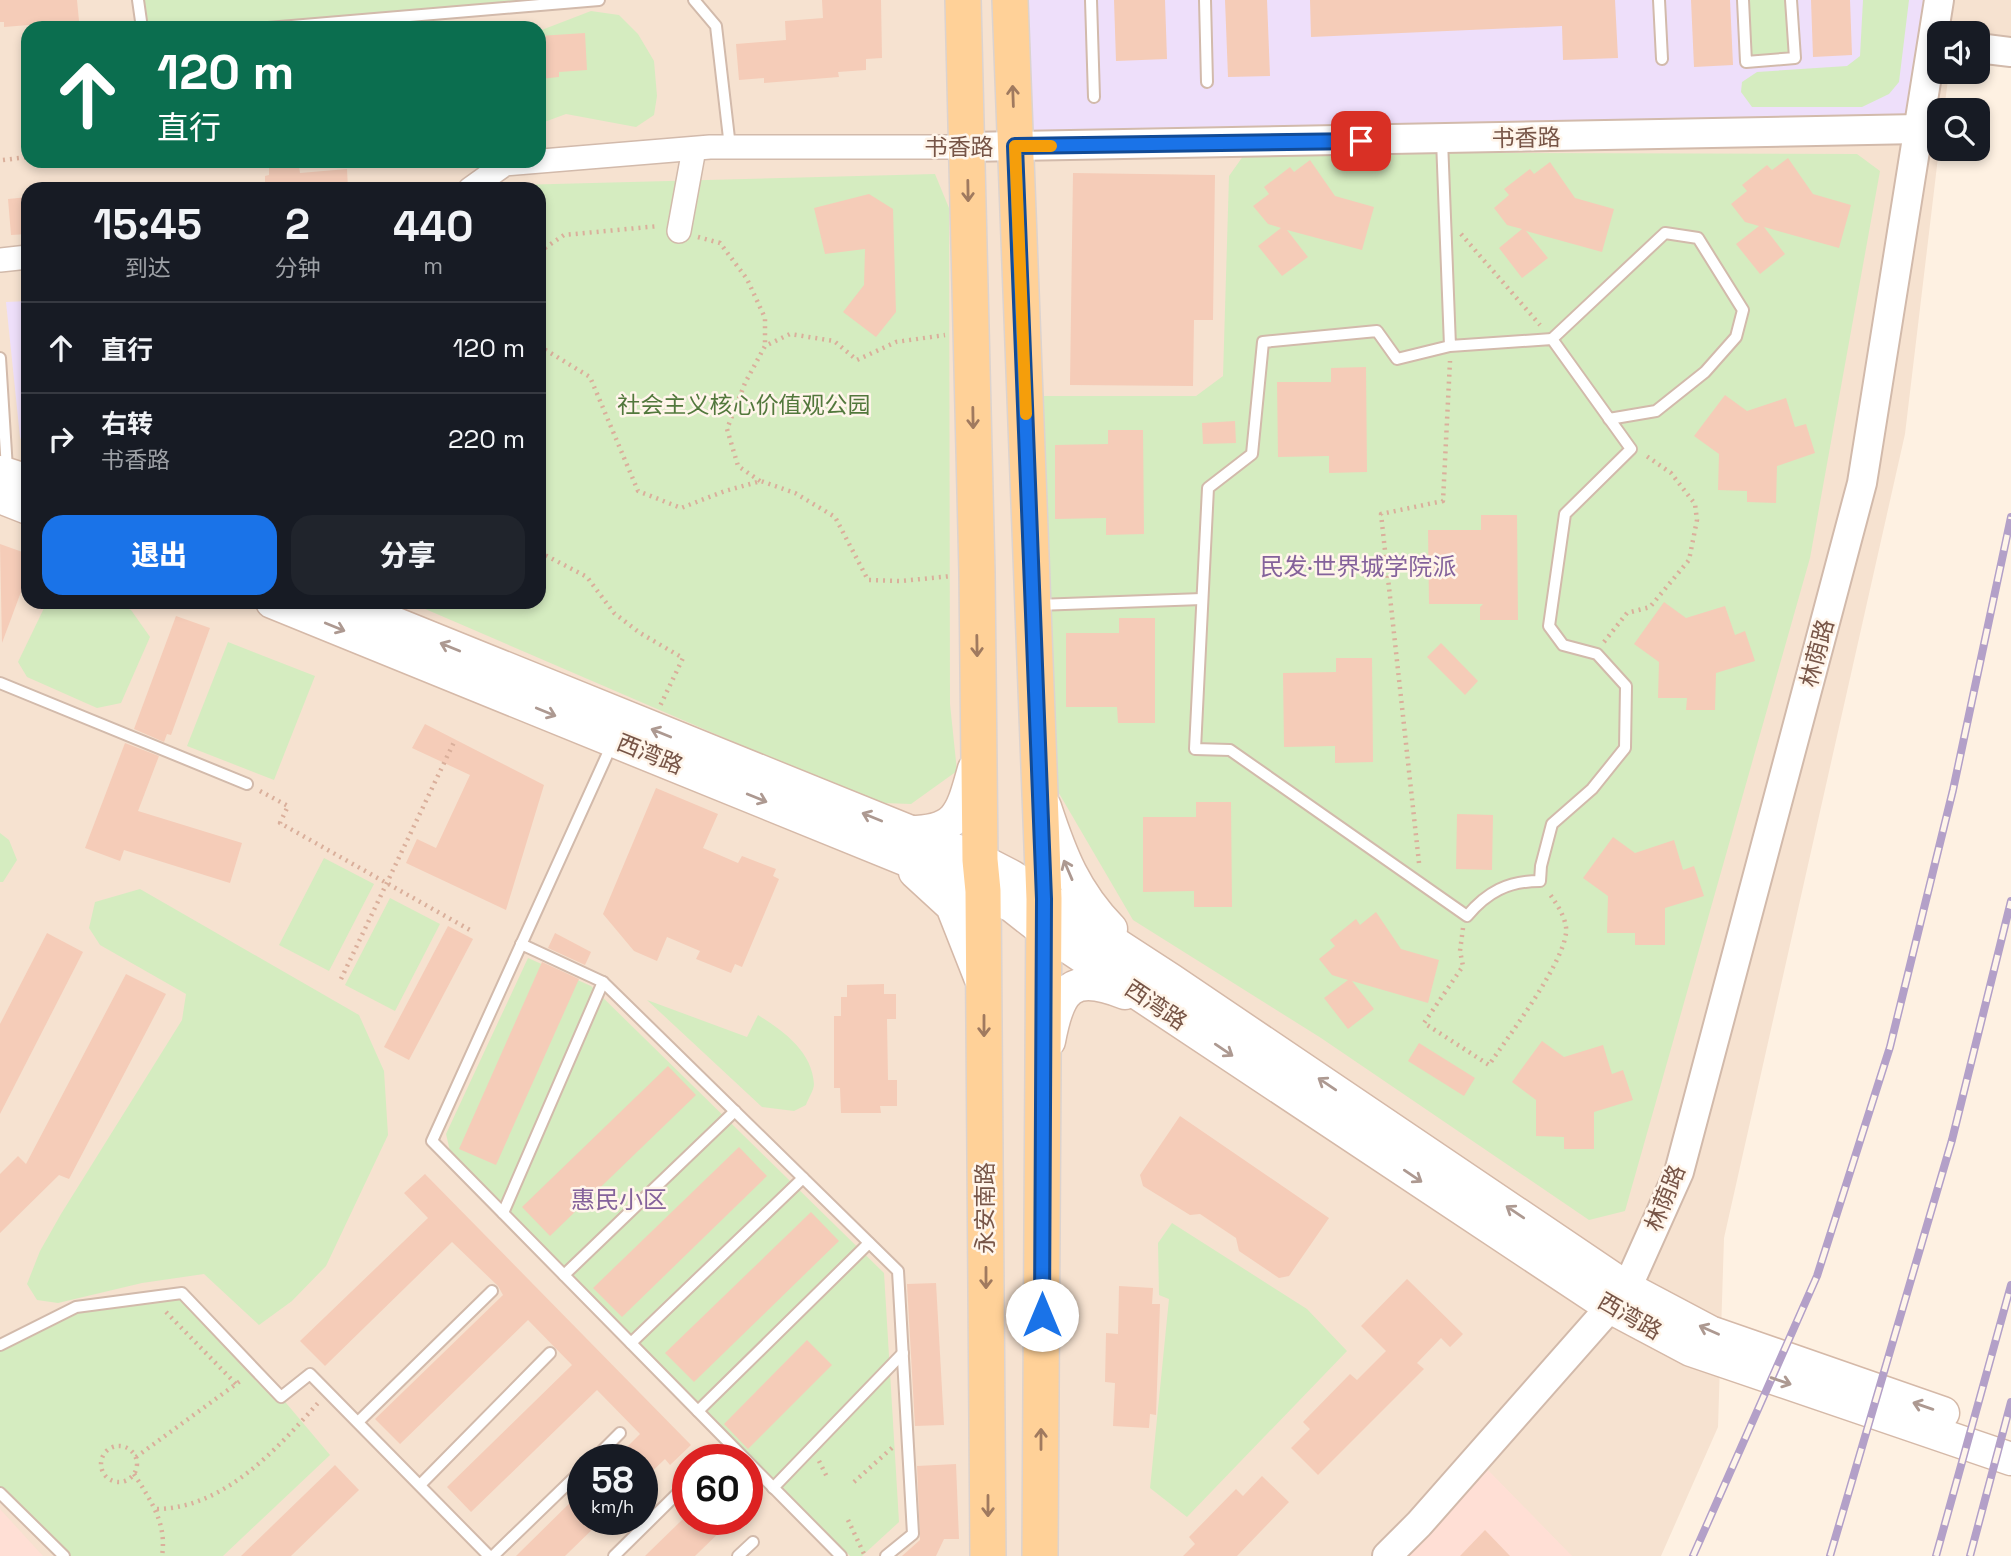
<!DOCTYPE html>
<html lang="zh">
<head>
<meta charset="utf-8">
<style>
	body { margin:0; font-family:"Space Grotesk","Noto Sans SC",sans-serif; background:#20242c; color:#f1f3f6; height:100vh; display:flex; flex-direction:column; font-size:26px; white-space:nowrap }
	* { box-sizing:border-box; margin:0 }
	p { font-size:23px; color:#9ea1a6 }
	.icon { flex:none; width:38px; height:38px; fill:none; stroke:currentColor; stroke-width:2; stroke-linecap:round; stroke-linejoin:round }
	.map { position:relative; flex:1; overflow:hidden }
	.details { position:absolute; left:21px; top:182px; width:525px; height:427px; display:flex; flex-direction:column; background:#171b24; border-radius:21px; box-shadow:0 4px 10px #0003 }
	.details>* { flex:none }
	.banner { position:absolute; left:21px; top:21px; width:525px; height:147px; border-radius:21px; box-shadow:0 4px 10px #0003; background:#0b6e4f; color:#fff; overflow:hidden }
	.controls { position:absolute; left:1927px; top:21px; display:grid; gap:14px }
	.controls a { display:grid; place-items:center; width:63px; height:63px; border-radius:14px; background:#171b24; box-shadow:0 4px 10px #0003; font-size:35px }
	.speed { position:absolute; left:567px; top:1444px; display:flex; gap:14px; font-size:35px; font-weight:700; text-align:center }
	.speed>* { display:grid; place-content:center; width:91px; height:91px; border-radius:50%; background:#171b24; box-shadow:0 4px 10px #0003; line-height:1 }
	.speed small { font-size:18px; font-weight:400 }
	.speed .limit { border:10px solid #d22; background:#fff; color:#111 }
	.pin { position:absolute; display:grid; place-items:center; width:60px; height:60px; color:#fff; margin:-30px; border-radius:14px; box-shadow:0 4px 10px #0006 }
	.me { position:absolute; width:77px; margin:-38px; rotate:0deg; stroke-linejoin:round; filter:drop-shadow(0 0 5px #0008) }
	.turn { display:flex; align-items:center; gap:24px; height:147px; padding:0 21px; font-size:32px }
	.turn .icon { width:91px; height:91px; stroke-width:2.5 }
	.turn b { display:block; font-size:49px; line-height:60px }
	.eta { display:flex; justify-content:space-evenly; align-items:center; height:119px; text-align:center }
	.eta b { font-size:42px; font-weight:800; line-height:49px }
	.action { display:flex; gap:14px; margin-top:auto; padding:14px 21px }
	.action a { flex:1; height:80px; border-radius:21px; background:#1a73e8; color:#fff; font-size:28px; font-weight:800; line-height:80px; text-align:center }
	.action a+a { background:#20242c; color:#f1f3f6 }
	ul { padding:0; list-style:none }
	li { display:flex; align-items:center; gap:21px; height:91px; padding:0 21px; border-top:2px solid #363941 }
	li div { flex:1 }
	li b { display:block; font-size:26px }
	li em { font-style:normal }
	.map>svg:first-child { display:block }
	.residential { fill:#f6e2d0; fill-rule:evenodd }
	.commercial { fill:#ffdfd5 }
	.education { fill:#eedffa }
	.green { fill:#d5ecc0 }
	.building { fill:#f5ccb8 }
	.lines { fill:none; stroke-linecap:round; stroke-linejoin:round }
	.service-casing { stroke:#d2baab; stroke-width:14 }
	.minor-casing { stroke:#d2baab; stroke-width:26 }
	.tertiary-casing { stroke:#d2baab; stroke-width:32 }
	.secondary-casing { stroke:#d5b9a8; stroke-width:35 }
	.primary-casing { stroke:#dcd3cf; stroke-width:38 }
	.path { stroke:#daaf9b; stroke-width:4.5; stroke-dasharray:2 5; stroke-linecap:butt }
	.service { stroke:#fff; stroke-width:10 }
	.minor { stroke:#fff; stroke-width:23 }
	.tertiary { stroke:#fff; stroke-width:28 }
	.secondary { stroke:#fff; stroke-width:32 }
	.primary { stroke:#ffd198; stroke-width:35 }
	.rail-casing { stroke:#b3a0c8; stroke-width:8 }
	.rail { stroke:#fff5ea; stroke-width:5; stroke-dasharray:16; stroke-linecap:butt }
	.oneway { stroke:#a07a5f }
	.oneway2 { stroke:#ad9991 }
	.route-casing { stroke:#114b97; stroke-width:18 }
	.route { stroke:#1a73e8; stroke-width:12 }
	.slow { stroke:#f59e0b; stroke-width:12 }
	.labels { text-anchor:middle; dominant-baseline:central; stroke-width:5; stroke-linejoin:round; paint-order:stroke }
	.street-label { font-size:23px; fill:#775547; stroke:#fff5ea }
	.park-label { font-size:23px; fill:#52783c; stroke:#fff5ea }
	.neighbourhood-label { font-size:24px; fill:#84629b; stroke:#fff5ea }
</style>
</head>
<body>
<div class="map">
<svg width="2011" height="1556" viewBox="0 0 2011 1556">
	<rect width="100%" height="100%" fill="#fef1e2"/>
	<!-- residential -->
	<path class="residential" d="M0,0H2011V67L1978,65V33H1939V72H1949L1944,110H1939V149L1905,434L1724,1238L1718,1427L1661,1556H0ZM28,28H539V161H28ZM28,189H539V602H28ZM583,1460H642V1519H583ZM688,1460H747V1519H688Z"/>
	<!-- commercial -->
	<g class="commercial">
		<path d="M1487,1469L1572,1556H1403Z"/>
		<path d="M0,1509L43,1556H0Z"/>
	</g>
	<!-- education -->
	<g class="education">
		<path d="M1010,0H1940L1919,129L1015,146Z"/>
		<path d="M28,301V456L20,437L6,302Z"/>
	</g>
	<!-- green -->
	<g class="green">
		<path d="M138,0H599L268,28H142Z"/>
		<path d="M1743,0H1791L1795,58L1746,62Z"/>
		<path d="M1863,0H1909L1899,82L1889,94L1862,107H1752L1741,92L1742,82L1757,72L1847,66L1860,56Z"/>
		<path d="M591,11L619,15L638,34L654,61L657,96L654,115L636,127L566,114L539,124V31Z"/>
		<path d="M1246,152L1857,154L1880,171L1810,558L1625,1211L1589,1220L1321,1038L1133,920L1053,783L1040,396H1196L1223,376L1229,176Z"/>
		<path d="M935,174L949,208L950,704L957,771L911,804L883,803L778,761L409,602H539V189H511L516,185Z"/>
		<path d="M47,602H112L131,610L150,637L121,703L97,708L27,677L18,662Z"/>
		<path d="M228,642L315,676L274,780L187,746Z"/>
		<path d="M0,833L9,840L17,860L3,882H0Z"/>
		<path d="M324,858L374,884L329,971L279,945Z"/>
		<path d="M140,889L359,1015L384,1071L388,1135L326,1266L292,1301L259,1325L204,1274L142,1283L58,1303L37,1300L27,1284L40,1251L61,1214L182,1020L186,994L100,945L89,928L95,902Z"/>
		<path d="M390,898L440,924L395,1011L345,985Z"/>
		<path d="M528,958L591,986L884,1273L899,1522L862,1556H850L450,1151L446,1134Z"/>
		<path d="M647,1000L747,1037L758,1015C783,1031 812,1051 814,1084C814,1090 808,1099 806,1105L794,1111L762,1107Z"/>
		<path d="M1172,1223L1307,1309L1347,1351L1187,1517L1150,1488L1169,1299L1159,1295L1158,1243Z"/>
		<path d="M182,1293L281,1397L330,1455L223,1556H64L0,1493V1345L76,1307Z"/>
	</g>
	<!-- building -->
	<g class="building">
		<path d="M0,0H77L79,21L4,27V22H0Z"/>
		<path d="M822,0H881L882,58L866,59V70L838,72L839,77L764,83V78L739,80L736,44L786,40L785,21L823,18Z"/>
		<path d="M1114,0H1165L1167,59L1116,61Z"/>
		<path d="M1225,0H1267L1270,76L1228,77Z"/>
		<path d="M1310,0H1615L1618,58L1563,60L1562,26L1311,37Z"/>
		<path d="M1691,0H1730L1733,65L1694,67Z"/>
		<path d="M1811,0H1850L1852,55L1813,57Z"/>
		<path d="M585,33L587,70L559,72V77L539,79V36Z"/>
		<path d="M1788,158L1813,194L1851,205L1839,248L1764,227L1785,254L1760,274L1736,244L1759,226L1745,222L1731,204L1747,191L1742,185L1767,165L1772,170Z"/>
		<path d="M1310,160L1335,196L1374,207L1362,250L1287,230L1308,257L1282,276L1258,246L1281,228L1268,224L1253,206L1269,194L1264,187L1290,167L1294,172Z"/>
		<path d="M1550,162L1575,198L1614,209L1602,252L1526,231L1548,258L1522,278L1499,248L1522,229L1507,225L1494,208L1509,195L1504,189L1530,169L1534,174Z"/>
		<path d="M299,166L300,173L347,169L348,189H265V176L269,175V168Z"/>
		<path d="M1073,173L1215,175L1213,320H1194L1193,386L1070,385Z"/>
		<path d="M869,194L893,209L896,312L876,337L843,312L864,285L865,249L825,254L814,208Z"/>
		<path d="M28,197V234L11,235L8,199Z"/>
		<path d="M1366,367L1367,472L1329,473V456L1278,457L1277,382H1331V368Z"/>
		<path d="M1725,395L1747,411L1786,398L1795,427L1806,424L1815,453L1777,466L1776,503L1747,502V491L1718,490L1719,454L1694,436Z"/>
		<path d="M1235,421L1236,443L1203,444L1202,423Z"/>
		<path d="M1108,430H1143L1144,534L1106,535V518L1055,519V445L1108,444Z"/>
		<path d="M1481,515H1517L1518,620H1480V607L1483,604H1429L1428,530H1481Z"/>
		<path d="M0,544L28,554V573L2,643Z"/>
		<path d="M1664,602L1686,618L1725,606L1735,635L1745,631L1755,661L1716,673L1715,710H1686L1687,698H1658L1659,662L1634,644Z"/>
		<path d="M176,616L210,628L171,735L167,734L164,742L134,729Z"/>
		<path d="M1119,618H1155V723H1118L1117,707H1066V633H1119Z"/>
		<path d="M1441,643L1478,681L1465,695L1427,657Z"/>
		<path d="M1336,658H1372L1373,762L1335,763V746L1284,747L1283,673L1336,672Z"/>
		<path d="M425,724L544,785L506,910L406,863L417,839L436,848L470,775L412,748Z"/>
		<path d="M125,743L159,756L138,811L242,843L230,883L124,850L120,861L85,848Z"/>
		<path d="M656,788L718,814L703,848L738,863L742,856L776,869L773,876L779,879L742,967L735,964L731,973L696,959L700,951L667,937L657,961L634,951L603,914Z"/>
		<path d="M1196,802H1231L1232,907H1194V891L1143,892V817H1196Z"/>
		<path d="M1457,814L1493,815L1492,870L1456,869Z"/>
		<path d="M1613,837L1635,853L1674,840L1683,870L1694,866L1704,896L1665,908V945H1635V933H1607L1608,896L1583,878Z"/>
		<path d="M1376,912L1401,949L1439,960L1428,1003L1352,981L1374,1009L1348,1029L1324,998L1348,980L1332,975L1319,959L1335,946L1330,940L1356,919L1360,925Z"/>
		<path d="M448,926L473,939L409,1060L384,1047Z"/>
		<path d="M47,933L83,952L0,1114V1024Z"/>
		<path d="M555,933L591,952L585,965L548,948Z"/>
		<path d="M542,962L579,979L496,1165L459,1149Z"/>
		<path d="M126,974L166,994L69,1179L59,1175L0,1233V1174L18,1156L26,1164Z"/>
		<path d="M884,984V994H896V1019H887L888,1080H897V1106H880L881,1113H841L840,1088H834V1016H841V997H847V985Z"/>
		<path d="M1542,1041L1564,1057L1603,1045L1612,1074L1623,1070L1633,1100L1594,1112V1149H1564V1137L1536,1136V1100L1512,1082Z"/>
		<path d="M1419,1043L1475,1078L1464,1096L1408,1061Z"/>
		<path d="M668,1066L696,1095L550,1236L522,1207Z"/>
		<path d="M1180,1116L1329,1218L1289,1276L1279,1278L1239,1251L1236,1238L1200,1214L1190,1215L1143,1186L1140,1175Z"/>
		<path d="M739,1147L767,1176L622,1317L593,1288Z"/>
		<path d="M425,1174L691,1445L670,1465L665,1459L642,1481V1460H614L640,1434L597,1390L471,1512L447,1487L572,1365L528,1320L400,1444L375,1419L503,1295L498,1286L452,1242L325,1366L300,1341L428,1218L404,1193Z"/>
		<path d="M811,1212L839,1241L694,1382L665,1353Z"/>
		<path d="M1407,1279L1463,1334L1450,1347L1441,1338L1417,1363L1424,1369L1318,1475L1291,1448L1310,1429L1303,1422L1350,1374L1357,1380L1386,1351L1361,1326Z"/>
		<path d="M936,1283L944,1425L915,1426L907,1284Z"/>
		<path d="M1119,1286L1153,1288L1152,1304H1160L1156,1415L1150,1414L1149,1428L1113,1426L1115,1383L1105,1382L1106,1333L1118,1334Z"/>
		<path d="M807,1340L832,1365L748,1449L724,1424Z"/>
		<path d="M956,1464L959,1539H944L936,1556H902L920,1540L917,1466Z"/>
		<path d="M335,1465L359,1490L291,1556H241Z"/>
		<path d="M1262,1476L1289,1502L1237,1556H1183L1195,1544L1189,1537L1236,1489L1243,1496Z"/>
		<path d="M583,1490V1519H603L565,1556H516Z"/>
		<path d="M683,1519H733L695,1556H645Z"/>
		<path d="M1485,1530L1510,1556H1460Z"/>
	</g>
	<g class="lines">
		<defs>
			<g id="service">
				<path d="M138,0L142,28"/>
				<path d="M694,0L716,26L730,147"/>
				<path d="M1091,0L1094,97"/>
				<path d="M1205,0L1207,82"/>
				<path d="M1659,0L1662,59"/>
				<path d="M1743,0L1746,62L1795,58L1791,0"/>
				<path d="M268,28L599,0"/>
				<path d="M1442,140L1450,346L1552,339L1631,449L1565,514L1549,626L1563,645L1597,654L1626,686L1625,748L1592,789L1552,824L1541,866L1540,881C1508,881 1487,892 1467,916L1230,750L1195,749L1208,488L1252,454L1263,342L1377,331L1397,359L1450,346"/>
				<path d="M1552,339L1665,233L1698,238L1743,310L1736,337L1705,372L1656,411L1609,419"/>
				<path d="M0,358L7,469"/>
				<path d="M1037,605L1202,599"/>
				<path d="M0,683L247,784"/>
				<path d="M613,742L432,1141L746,1460"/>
				<path d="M521,944L603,982L898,1271L913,1534L886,1556"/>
				<path d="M503,1213L603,982"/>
				<path d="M564,1275L735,1111"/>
				<path d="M631,1343L803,1178"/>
				<path d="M0,1345L76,1307L182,1293L281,1397L310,1374L489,1556"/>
				<path d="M698,1411L869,1243"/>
				<path d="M358,1422L492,1291"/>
				<path d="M593,1460L620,1433"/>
				<path d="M747,1461L841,1556"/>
				<path d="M420,1485L550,1353"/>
				<path d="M773,1488L903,1353"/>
				<path d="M0,1493L64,1556"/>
				<path d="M493,1556L583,1469"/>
				<path d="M614,1556L688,1483"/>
				<path d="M738,1556L753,1542"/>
			</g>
			<g id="minor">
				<path d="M470,189L505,164L710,147H967"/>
				<path d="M679,231L694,149"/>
				<path d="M0,260L28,257"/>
			</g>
			<g id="tertiary">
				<path d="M1978,48L2011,52"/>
				<path d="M967,147L1919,129"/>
				<path d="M1387,1556L1419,1524L1627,1288L1679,1172L1862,483L1939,0"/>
			</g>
			<g id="secondary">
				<path d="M0,472L28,481"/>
				<path d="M0,497L28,508"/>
				<path d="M272,602L983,891L1012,906L1044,931L1610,1307L1691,1350L2011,1459"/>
				<path d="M342,602L980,860L1011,876L1171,980L1627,1288L1710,1332L1943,1413"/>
				<path d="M1045,807C1061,856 1075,892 1111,929"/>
				<path d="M910,832C960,832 962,810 974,769"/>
				<path d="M915,872L952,906L980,977"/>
				<path d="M1049,1041C1059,988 1071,972 1125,993"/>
			</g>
			<g id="primary">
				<path d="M963,0L977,573L980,860L983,891L988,1556"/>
				<path d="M1010,0L1044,899L1040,1556"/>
			</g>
		</defs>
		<!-- service casing -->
		<use href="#service" class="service-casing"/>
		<!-- minor casing -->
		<use href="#minor" class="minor-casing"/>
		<!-- tertiary casing -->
		<use href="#tertiary" class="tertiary-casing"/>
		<!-- secondary casing -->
		<use href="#secondary" class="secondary-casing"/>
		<!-- primary casing -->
		<use href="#primary" class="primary-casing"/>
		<!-- path -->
		<g class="path">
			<path d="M3,160L28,157"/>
			<path d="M1461,234L1540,325"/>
			<path d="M698,237L720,243L747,279L765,318V346"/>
			<path d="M539,252L564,235L659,226"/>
			<path d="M539,346L590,377L638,491L681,508L725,491L761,481L795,493L835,517L868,580L901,581L952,576"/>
			<path d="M760,481L738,466L727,429L745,383L765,346L790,334L834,341L857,360L896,342L945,335"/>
			<path d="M539,554H543L587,577L614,613L640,633L683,658L660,706"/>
			<path d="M1604,642L1627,613L1650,607L1689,560L1697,520L1695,504L1671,473L1645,455"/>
			<path d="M260,791L288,806L280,823L470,930"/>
			<path d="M1419,863L1381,514L1443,501L1450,361"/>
			<path d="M1463,928L1460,951L1463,966L1424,1023L1489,1065C1507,1038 1570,956 1566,927C1564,914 1556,903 1549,893"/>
			<path d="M341,979L455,740"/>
			<path d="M166,1312L236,1384"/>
			<circle cx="119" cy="1464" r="18"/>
			<path d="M136,1457L243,1379"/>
			<path d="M819,1461L828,1479"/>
			<path d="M134,1474C151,1501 167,1523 162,1556"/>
			<path d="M854,1482L893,1447"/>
			<path d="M157,1509C224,1508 276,1450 318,1403"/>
			<path d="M848,1520L865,1556"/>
		</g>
		<!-- service -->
		<use href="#service" class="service"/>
		<!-- minor -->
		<use href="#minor" class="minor"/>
		<!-- tertiary -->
		<use href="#tertiary" class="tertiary"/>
		<!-- secondary -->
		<use href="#secondary" class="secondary"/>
		<!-- primary -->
		<use href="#primary" class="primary"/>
		<defs>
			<g id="rail">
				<path d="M1693,1556L1817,1276L1890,1047L1953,790L2011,517"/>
				<path d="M1830,1556L1952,1140L2011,901"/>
				<path d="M1936,1556L2011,1285"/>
				<path d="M1970,1556L2011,1402"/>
			</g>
		</defs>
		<!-- rail casing -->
		<use href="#rail" class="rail-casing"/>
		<!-- rail -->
		<use href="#rail" class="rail"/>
	</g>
	<!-- one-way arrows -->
	<defs><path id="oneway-shaft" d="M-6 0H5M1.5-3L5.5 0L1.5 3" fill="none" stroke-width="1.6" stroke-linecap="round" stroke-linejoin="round" transform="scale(1.75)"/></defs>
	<g class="oneway">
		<use href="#oneway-shaft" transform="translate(1013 96) rotate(-92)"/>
		<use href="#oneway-shaft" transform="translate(968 191) rotate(89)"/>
		<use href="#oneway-shaft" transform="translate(973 418) rotate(89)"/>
		<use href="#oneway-shaft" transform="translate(977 646) rotate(89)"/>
		<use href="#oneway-shaft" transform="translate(984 1026) rotate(90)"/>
		<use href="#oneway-shaft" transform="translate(986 1278) rotate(90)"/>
		<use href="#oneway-shaft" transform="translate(1041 1439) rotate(-90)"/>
		<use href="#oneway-shaft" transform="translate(988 1506) rotate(90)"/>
	</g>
	<g class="oneway2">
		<use href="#oneway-shaft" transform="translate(335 627) rotate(22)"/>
		<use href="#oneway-shaft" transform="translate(450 647) rotate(-158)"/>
		<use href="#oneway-shaft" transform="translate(546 712) rotate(22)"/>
		<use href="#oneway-shaft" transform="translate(661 733) rotate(-158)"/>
		<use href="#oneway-shaft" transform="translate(757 798) rotate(22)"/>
		<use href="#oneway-shaft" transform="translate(872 817) rotate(-158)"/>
		<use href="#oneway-shaft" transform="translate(1068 870) rotate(-113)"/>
		<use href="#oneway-shaft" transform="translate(1224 1050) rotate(34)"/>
		<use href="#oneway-shaft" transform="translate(1327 1084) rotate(-146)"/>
		<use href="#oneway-shaft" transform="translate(1413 1176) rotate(34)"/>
		<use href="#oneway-shaft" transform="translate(1515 1212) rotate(-146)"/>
		<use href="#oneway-shaft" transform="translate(1709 1330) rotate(-156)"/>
		<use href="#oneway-shaft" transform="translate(1781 1381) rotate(19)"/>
		<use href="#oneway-shaft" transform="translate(1923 1406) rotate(-161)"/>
	</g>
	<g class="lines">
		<defs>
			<path id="route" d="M1042,1315L1044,899L1015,146L1361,141"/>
		</defs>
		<!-- route casing -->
		<use href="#route" class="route-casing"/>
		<!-- route -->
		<use href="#route" class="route"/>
		<!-- slow -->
		<path class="slow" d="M1026,414L1015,146H1051"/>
	</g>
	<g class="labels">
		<!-- street labels -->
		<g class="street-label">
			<text transform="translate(1526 138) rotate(-1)">书香路</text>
			<text x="959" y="147">书香路</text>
			<text transform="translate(1817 653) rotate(-75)">林荫路</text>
			<text transform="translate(650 754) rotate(22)">西湾路</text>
			<text transform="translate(1156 1005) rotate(34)">西湾路</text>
			<text transform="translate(1665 1198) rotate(-68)">林荫路</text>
			<text transform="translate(985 1208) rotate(-90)">永安南路</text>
			<text transform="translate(1630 1316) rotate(30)">西湾路</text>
		</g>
		<!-- park labels -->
		<g class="park-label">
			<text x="744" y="405">社会主义核心价值观公园</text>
		</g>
		<!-- neighbourhood labels -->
		<g class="neighbourhood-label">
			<text x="1358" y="566">民发·世界城学院派</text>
			<text x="619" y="1199">惠民小区</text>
		</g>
	</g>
</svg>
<div class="controls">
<a><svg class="icon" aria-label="sound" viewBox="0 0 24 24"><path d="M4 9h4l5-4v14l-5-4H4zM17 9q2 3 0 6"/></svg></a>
<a><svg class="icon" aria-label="search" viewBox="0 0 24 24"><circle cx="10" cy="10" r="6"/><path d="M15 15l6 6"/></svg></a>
</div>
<div class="speed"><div>58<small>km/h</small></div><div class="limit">60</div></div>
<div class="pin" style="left:1361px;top:141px;background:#d93025"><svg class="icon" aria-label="arrive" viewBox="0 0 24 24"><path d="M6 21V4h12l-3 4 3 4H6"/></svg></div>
<svg class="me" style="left:1042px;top:1315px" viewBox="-20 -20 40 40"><circle r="19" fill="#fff"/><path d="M0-13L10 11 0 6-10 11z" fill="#1a73e8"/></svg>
<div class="banner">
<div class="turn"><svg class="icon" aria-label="ahead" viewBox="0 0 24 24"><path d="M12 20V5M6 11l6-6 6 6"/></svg><div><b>120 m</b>直行</div></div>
</div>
<section class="details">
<div class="eta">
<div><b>15:45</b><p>到达</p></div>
<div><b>2</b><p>分钟</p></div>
<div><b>440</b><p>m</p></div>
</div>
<ul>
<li><svg class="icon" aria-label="ahead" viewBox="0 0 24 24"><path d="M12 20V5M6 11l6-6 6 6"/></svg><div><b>直行</b></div><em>120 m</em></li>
<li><svg class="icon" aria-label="right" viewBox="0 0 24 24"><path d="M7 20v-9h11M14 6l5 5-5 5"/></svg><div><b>右转</b><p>书香路</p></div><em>220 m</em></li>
</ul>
<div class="action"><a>退出</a><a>分享</a></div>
</section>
</div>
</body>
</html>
